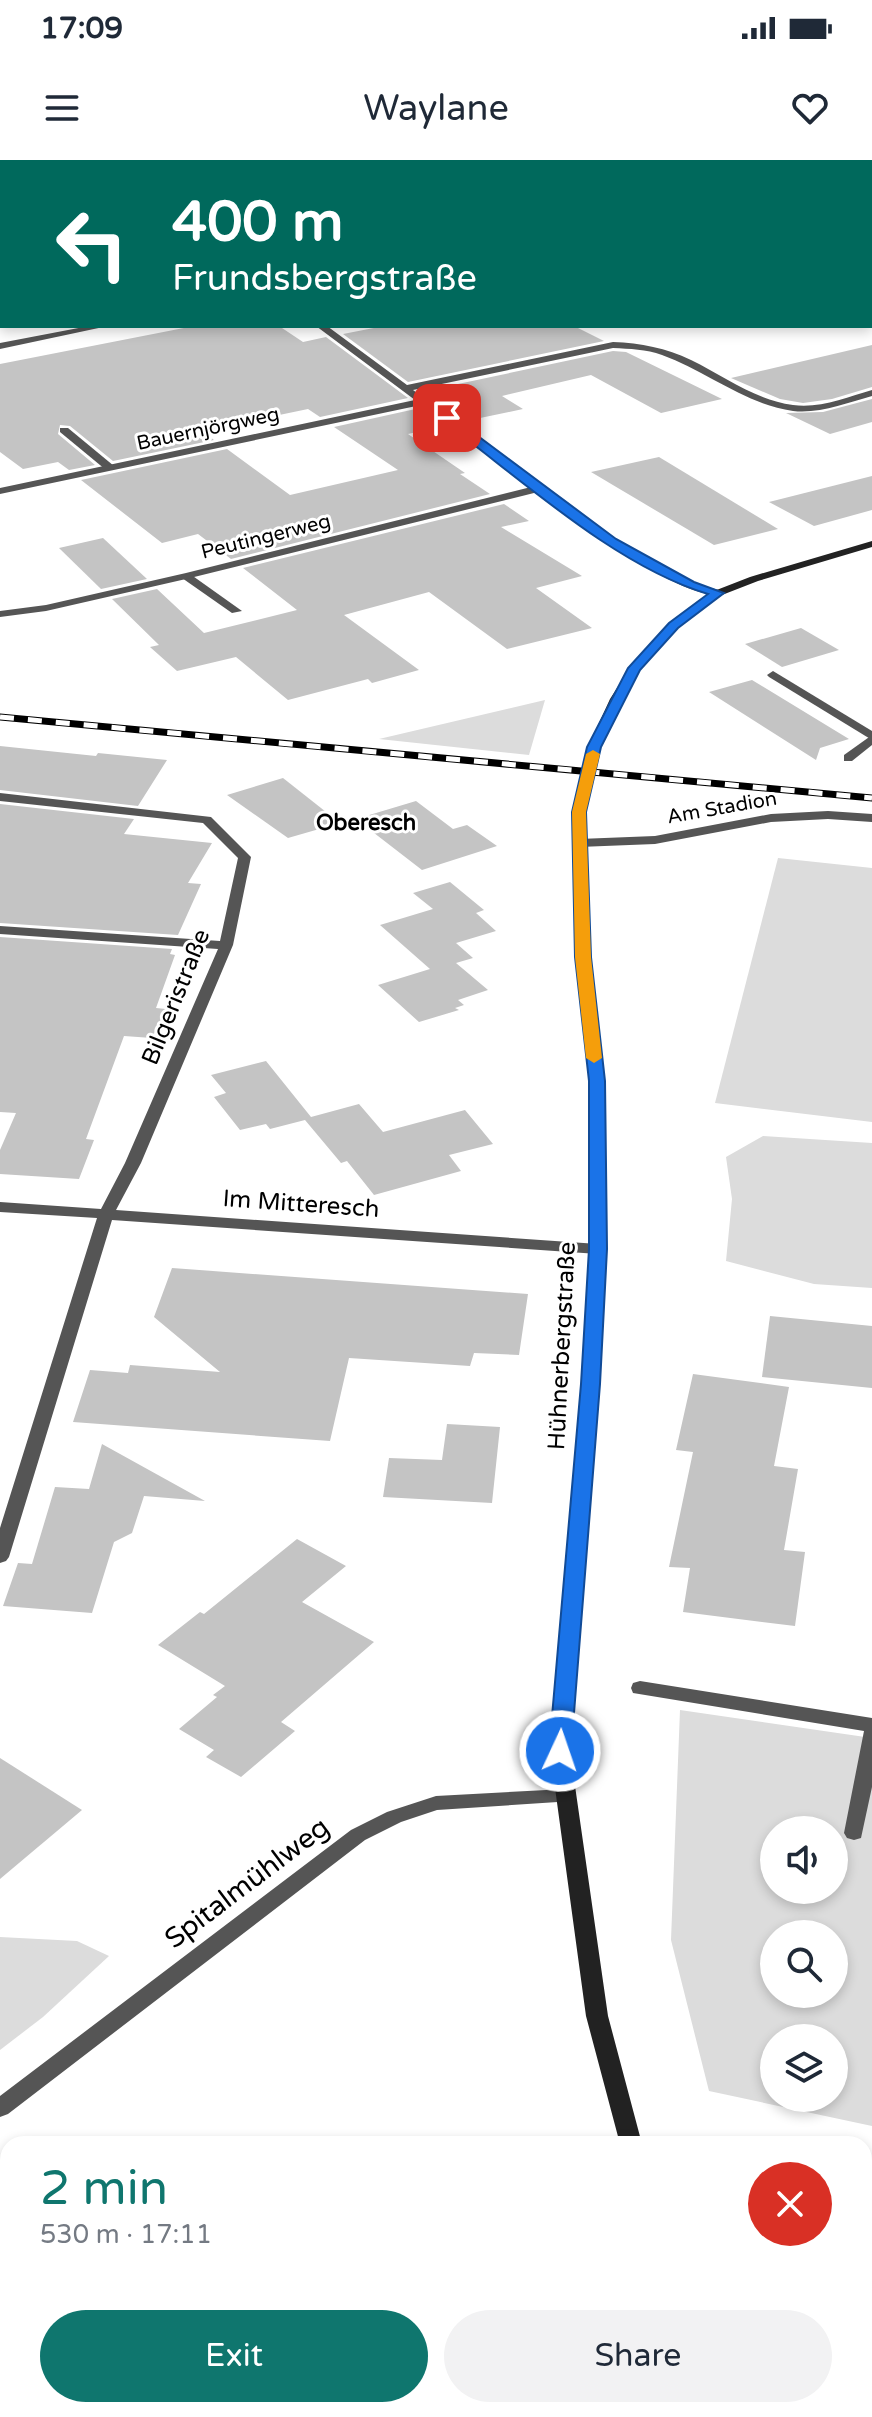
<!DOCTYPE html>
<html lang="en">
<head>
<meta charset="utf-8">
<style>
	body { margin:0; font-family:"Varela Round",sans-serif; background:#f2f2f3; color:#1f2937; height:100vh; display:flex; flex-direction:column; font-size:30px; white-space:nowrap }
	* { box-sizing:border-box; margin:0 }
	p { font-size:26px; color:#747a83 }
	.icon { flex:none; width:44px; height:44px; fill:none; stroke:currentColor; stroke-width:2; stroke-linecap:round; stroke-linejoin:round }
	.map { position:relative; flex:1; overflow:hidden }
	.sheet { position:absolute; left:0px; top:1976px; width:872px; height:282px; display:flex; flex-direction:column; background:#fff; border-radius:24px 24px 0 0; box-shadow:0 4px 12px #0003 }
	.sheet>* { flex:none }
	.top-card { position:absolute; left:0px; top:0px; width:872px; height:168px; box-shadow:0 4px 12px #0003; background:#00695c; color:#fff; overflow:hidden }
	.buttons { position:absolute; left:760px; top:1656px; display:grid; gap:16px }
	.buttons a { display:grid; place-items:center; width:88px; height:88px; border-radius:50%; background:#fff; box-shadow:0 4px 12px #0003; font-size:40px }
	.pin { position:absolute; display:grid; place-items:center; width:68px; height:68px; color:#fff; margin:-34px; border-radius:16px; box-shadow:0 4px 12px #0006 }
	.me { position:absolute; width:88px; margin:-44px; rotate:3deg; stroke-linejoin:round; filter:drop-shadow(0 0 6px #0008) }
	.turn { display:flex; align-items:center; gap:28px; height:168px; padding:0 40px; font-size:36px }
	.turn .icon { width:104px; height:104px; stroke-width:2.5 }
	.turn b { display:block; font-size:56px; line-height:68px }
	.round { display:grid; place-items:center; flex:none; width:84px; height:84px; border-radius:42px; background:#f2f2f3 }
	.overview { display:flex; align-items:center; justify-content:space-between; height:136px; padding:0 40px }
	h1 { font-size:48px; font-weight:600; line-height:60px; color:#0f766e }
	.button { display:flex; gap:16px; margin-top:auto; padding:16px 40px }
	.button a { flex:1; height:92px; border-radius:48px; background:#0f766e; color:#fff; font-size:32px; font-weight:600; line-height:92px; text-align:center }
	.button a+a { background:#f2f2f3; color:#1f2937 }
	.status { display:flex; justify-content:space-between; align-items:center; height:56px; padding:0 40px; background:#fff; direction:ltr }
	.status svg { height:22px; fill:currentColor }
	header { display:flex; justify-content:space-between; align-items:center; height:104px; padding:0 40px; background:#fff; font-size:36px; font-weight:600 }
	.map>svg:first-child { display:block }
	.green { fill:#dcdcdc; fill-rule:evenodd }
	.building { fill:#c4c4c4 }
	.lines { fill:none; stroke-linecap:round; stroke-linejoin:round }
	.lane { fill:#555; fill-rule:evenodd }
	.street { fill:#555; fill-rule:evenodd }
	.secondary { fill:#222; fill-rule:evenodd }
	.rail-casing { stroke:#000; stroke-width:7 }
	.rail { stroke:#fff; stroke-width:5; stroke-dasharray:14; stroke-linecap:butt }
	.route { fill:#1a73e8; stroke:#114b97; stroke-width:2 }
	.slow { fill:#f59e0b }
	.labels { text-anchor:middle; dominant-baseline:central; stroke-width:6; stroke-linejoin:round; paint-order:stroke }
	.far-street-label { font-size:20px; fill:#000; stroke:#fff }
	.far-neighbourhood-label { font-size:22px; font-weight:bold; fill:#000; stroke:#fff }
	.street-label { font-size:24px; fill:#000; stroke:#fff }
	.near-street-label { font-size:28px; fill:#000; stroke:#fff }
</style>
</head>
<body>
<div class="status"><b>17:09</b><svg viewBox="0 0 49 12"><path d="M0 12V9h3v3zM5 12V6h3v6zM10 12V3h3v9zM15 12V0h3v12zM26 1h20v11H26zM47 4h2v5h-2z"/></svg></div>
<header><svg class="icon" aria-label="menu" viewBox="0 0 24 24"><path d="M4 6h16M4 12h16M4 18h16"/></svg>Waylane<svg class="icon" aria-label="heart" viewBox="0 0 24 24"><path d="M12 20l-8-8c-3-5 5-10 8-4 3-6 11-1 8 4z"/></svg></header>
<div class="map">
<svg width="872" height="2257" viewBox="0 0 872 2257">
	<rect width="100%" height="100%" fill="#fff"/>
	<!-- green -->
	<g class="green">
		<path d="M545,540L529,595L379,579Z"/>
		<path d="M778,698L872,708V962L715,943Z"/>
		<path d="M763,976L872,983V1128L814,1124L726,1101L732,1039L726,997Z"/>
		<path d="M680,1550L872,1578V1966L709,1931L671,1780ZM774,1670H834V1730H774ZM774,1774H834V1834H774ZM774,1878H834V1938H774Z"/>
		<path d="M0,1777L77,1781L109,1796L43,1857L0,1890Z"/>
		<path d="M864,2020L872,2022V2257H832L829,2250H864Z"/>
	</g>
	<!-- building -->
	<g class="building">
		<path d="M194,166H279L303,182L326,177L408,238L320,257L308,249L202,271L214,280L113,301L70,266L60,265L58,274L95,305L69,310L58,302L23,309L0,292V204Z"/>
		<path d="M384,166H574L604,181L408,222L343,174Z"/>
		<path d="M872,185V227L832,239L803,243L780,239L731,218Z"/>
		<path d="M613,191L626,192L722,239L661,253L591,215L502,236L523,249L461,262L420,232Z"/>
		<path d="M872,239V262L830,274L786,253L823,252Z"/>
		<path d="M420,248L444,266L408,274L465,313L460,314L490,334L231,399L198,374L162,383L81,320L227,289L290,335L398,310L334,267Z"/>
		<path d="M659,297L778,369L714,385L591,312Z"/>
		<path d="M872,316V350L814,366L769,342Z"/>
		<path d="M504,344L529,361L501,367L582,416L536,428L592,468L507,489L429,432L344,455L419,510L372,523L368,519L288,540L236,497L177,511L150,487L159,485L112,439L157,429L204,473L297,450L243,408Z"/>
		<path d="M103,378L147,419L101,429L59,388Z"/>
		<path d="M801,468L839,490L782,507L745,484Z"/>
		<path d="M752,520L849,579L820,588L816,600L709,532Z"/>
		<path d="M0,586L96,596L98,593L167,600L138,646L0,630Z"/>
		<path d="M283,618L340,663L288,678L227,635Z"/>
		<path d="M416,641L453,669L467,665L497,686L422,710L356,659Z"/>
		<path d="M0,644L134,659L124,674L212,683L188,723L201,724L178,775L0,763Z"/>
		<path d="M450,722L484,750L476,753L496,771L456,783L473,798L456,803L488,830L458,840L464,845L455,848L459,850L419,862L378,825L430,809L380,765L433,749L413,733Z"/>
		<path d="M0,777L172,789L170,794L175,795L156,848L166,849L152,878L124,876L86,979L94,980L79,1019L0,1014V990L16,953L0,952Z"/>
		<path d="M266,901L311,957L359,944L383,972L465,950L493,984L449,995L461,1011L374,1035L347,1001L341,1003L305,960L270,969L266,964L240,970L214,937L226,933L211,915Z"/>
		<path d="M172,1108L528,1134L519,1195L474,1193L470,1206L349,1198L330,1281L73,1262L90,1210L128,1213L130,1205L220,1212L154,1157Z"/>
		<path d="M770,1156L872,1166V1228L762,1217Z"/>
		<path d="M693,1214L789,1227L774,1306L798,1309L784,1390L805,1392L795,1466L683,1452L690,1408L669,1407L693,1292L676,1290Z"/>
		<path d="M447,1264L500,1267L492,1343L383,1337L389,1298L442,1300Z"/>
		<path d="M102,1284L205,1341L144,1336L132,1373L114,1382L92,1453L3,1446L18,1403L32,1404L55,1327L89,1329Z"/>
		<path d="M297,1379L346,1406L302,1442L374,1482L281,1562L295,1571L241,1617L206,1597L214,1590L179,1569L217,1537L213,1535L225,1526L158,1485L200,1452L204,1454Z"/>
		<path d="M0,1598L82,1650L0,1719Z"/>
	</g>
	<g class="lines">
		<!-- lane -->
		<g class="lane">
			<path d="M0,81L2,82V88L0,87Z"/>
			<path d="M60,268H68L114,306V310H106L60,272Z"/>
			<path d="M182,414H190L242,451L232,453L182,418Z"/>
			<path d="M773,511L872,571V580L769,517L767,515Z"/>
			<path d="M640,1521L872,1558V1627L861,1678L854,1680L847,1678L844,1673L864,1571L633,1533L631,1528L633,1523Z"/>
		</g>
		<!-- street -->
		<g class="street">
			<path d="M12,0H21L23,2H14Z"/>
			<path d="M282,0H293L295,2H284Z"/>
			<path d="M566,0H577L579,2H568Z"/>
			<path d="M859,0H870L872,2L870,4Z"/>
			<rect x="870" y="12" width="2" height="4"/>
			<rect x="0" y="88" width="2" height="6"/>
			<path d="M870,110L872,111V117L870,116Z"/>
			<path d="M89,166H108L0,189V183Z"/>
			<path d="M316,166H327L407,225L613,182C641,183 666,188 691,200C724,216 755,240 793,245C819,249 847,237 872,230V236C847,243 819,254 793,251C744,244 707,211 662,195C646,189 630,189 613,188L413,230L616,380L694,423L722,431V435C677,439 575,359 538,332L186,419L46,451L0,457V451L46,445L186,413L531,327L421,245L0,334V328L415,240Z"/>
			<path d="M872,575V585L852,601H844V595Z"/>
			<path d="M0,633L211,657L251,697L233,785L141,1003L116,1050L598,1084L606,1089L598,1094L112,1060L9,1397L6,1401L0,1403V1368L97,1058L0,1052V1042L101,1049L125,1003L218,789L0,774V766L220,781L238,698L203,663L0,641Z"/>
			<path d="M828,651L872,654V662L828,659L771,662L655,684L579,687L573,683L579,679L655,676L771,654Z"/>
			<path d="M566,1629L573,1631L576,1636L573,1641L437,1650L401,1662L365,1680L8,1954L0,1957V1936L351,1670L387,1652L436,1636Z"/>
			<path d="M0,2215L8,2218V2241L0,2238Z"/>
			<path d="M33,2250H66L69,2257H36Z"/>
		</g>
		<!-- secondary -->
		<g class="secondary">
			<path d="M872,381V387L758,421L722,435L677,468L640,510L622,539L600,587L585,652L590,797L604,921L606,1089L598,1224L570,1591L608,1856L642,1984H620L586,1856L550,1591L582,1224L590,1089V921L576,797L573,652L588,587L610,539L631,506L669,464L714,431L750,417Z"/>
			<path d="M718,2250H742L745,2257H721Z"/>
		</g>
		<defs>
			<path id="rail" d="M0,557L872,638"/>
		</defs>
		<!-- rail casing -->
		<use href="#rail" class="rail-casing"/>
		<!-- rail -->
		<use href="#rail" class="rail"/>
	</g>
	<!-- route -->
	<path class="route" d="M443,256H451L616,379L694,422L724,433L678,468L640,510L601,587L586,652L591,797L605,921L607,1089L600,1224L571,1591L568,1597H552L549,1591L581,1224L589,1089V921L575,797L572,652L587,587L628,508L669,463L708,434C615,406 521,319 443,261Z"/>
	<!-- slow -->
	<path class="slow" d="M593,590L600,594L586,652L591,797L602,898L594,903L586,898L575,797L572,652L586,594Z"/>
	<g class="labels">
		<!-- far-street labels -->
		<g class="far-street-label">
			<text transform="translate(208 269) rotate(-12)">Bauernjörgweg</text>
			<text transform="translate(266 377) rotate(-14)">Peutingerweg</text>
			<text transform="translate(722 648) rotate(-10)">Am Stadion</text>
		</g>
		<!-- far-neighbourhood labels -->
		<g class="far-neighbourhood-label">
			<text x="366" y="663">Oberesch</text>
		</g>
		<!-- street labels -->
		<g class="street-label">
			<text transform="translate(176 837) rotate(-68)">Bilgeristraße</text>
			<text transform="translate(301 1044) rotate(4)">Im Mitteresch</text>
			<text transform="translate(562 1186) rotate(-87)">Hühnerbergstraße</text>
		</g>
		<!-- near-street labels -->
		<g class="near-street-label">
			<text transform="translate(247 1723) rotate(-37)">Spitalmühlweg</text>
		</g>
	</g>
</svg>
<div class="buttons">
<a><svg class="icon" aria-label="sound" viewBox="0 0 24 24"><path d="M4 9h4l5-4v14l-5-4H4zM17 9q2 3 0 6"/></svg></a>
<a><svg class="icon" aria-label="search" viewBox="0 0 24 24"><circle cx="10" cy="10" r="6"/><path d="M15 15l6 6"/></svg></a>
<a><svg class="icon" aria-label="layers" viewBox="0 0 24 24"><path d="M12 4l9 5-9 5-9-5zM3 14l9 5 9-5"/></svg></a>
</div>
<div class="pin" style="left:447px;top:258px;background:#d93025"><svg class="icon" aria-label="arrive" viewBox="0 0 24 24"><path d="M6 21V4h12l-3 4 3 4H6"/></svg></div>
<svg class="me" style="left:560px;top:1591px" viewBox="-20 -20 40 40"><circle r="17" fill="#1a73e8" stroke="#fff" stroke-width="3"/><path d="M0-11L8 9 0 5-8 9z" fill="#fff"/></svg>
<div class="top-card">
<div class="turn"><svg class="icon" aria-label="left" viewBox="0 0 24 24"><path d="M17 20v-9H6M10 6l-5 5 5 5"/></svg><div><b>400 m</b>Frundsbergstraße</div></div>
</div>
<section class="sheet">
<div class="overview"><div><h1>2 min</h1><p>530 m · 17:11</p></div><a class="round" style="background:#d93025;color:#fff"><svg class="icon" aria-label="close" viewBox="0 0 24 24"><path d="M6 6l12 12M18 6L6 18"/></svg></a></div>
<div class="button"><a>Exit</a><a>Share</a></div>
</section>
</div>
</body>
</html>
